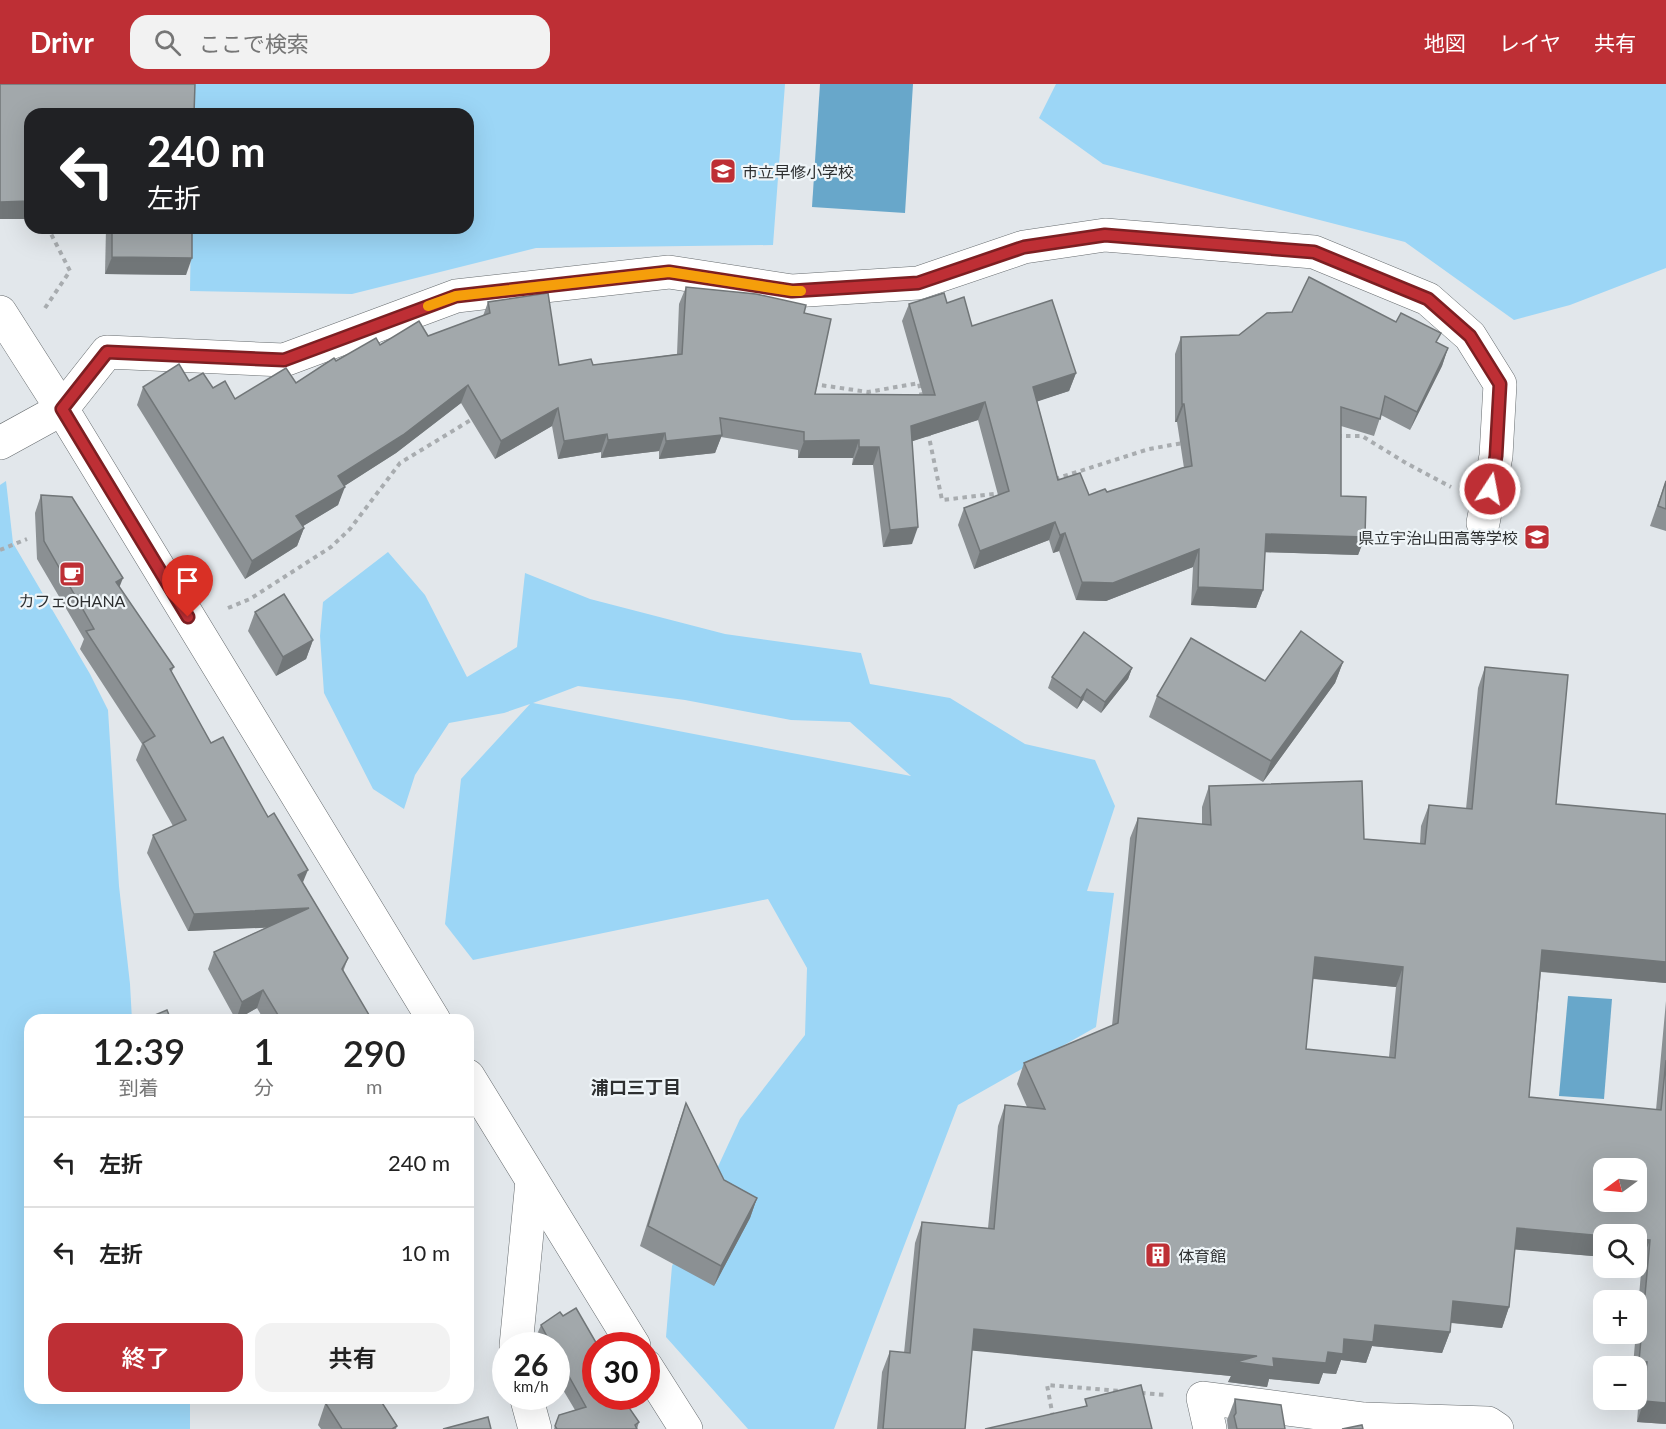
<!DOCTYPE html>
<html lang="ja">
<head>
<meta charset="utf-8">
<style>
	body { margin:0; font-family:Lato,"Noto Sans JP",sans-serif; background:#f2f2f2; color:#222; height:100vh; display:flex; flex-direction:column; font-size:22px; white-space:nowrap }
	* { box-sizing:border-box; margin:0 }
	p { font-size:20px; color:#767676 }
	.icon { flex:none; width:33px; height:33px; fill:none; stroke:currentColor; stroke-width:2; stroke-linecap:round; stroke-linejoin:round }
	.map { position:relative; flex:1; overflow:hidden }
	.drawer { position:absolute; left:24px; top:930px; width:450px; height:390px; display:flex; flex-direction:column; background:#fff; border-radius:18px; box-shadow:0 6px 24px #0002 }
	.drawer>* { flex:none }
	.guide { position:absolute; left:24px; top:24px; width:450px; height:126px; border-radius:18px; box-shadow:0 6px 24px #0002; background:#202124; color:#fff; overflow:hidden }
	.needle { width:39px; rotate:255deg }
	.tools { position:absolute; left:1593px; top:1074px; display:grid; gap:12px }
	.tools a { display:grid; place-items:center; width:54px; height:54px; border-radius:12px; background:#fff; box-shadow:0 6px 24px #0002; font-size:30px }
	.speed { position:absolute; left:492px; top:1248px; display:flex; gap:12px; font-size:30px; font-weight:700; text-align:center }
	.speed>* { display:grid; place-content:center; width:78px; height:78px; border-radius:50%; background:#fff; box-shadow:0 6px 24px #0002; line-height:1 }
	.speed small { font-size:15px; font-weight:400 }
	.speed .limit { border:9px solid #d22; background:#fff; color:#111 }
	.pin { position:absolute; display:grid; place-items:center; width:51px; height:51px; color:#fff; margin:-62px -26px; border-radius:50% 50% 50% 0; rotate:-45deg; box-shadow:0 0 6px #0007 }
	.pin .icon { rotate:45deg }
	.me { position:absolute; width:66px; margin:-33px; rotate:11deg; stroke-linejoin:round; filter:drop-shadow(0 0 4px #0008) }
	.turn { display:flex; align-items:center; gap:21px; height:126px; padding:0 24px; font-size:27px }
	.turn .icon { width:78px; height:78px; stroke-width:2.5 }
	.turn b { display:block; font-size:42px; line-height:51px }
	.eta { display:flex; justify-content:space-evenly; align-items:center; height:102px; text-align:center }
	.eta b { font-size:36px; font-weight:600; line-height:42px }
	.primary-button { display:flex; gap:12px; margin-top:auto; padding:12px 24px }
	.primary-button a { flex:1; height:69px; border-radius:18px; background:#be2f35; color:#fff; font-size:24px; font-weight:600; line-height:69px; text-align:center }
	.primary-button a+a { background:#f2f2f2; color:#222 }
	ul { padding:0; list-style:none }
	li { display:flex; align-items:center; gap:18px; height:90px; padding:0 24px; border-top:2px solid #e0e0e0 }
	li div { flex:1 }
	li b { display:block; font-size:22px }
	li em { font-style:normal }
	header { display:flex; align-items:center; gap:36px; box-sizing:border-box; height:84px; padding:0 30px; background:#be2f35; color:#fff }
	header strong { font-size:28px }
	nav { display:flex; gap:33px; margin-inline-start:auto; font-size:21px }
	.search { width:420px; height:54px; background:#f2f2f2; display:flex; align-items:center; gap:15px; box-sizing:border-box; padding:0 21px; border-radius:18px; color:#767676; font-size:22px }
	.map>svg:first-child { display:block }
	.green { fill:#9cd6f6; fill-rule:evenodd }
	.water { fill:#68a7ca }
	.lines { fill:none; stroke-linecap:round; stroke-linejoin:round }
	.minor-casing { stroke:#676c6f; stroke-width:34 }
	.tertiary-casing { stroke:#676c6f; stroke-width:34 }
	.path { stroke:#a8acaf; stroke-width:4; stroke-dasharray:4.5 4.5; stroke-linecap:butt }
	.minor { stroke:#fff; stroke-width:33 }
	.tertiary { stroke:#fff; stroke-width:33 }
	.wall { fill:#8b9093; fill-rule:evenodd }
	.shaded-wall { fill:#717678 }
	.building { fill:#a2a8ab; stroke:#717678; stroke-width:1.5; fill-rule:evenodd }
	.route-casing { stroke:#7c1f22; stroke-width:15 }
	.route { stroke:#be2f35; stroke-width:10 }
	.slow { stroke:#f59e0b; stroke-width:10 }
	.labels { text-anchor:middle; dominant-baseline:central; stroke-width:4.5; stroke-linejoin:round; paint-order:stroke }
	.poi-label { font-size:16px; fill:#2e3031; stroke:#eff5f8; text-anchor:start }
	.neighbourhood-label { font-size:18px; font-weight:bold; fill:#2e3031; stroke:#eff5f8 }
</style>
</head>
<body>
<header>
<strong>Drivr</strong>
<div class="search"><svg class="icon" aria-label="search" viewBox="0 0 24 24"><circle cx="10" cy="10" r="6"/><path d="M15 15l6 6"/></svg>ここで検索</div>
<nav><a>地図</a><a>レイヤ</a><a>共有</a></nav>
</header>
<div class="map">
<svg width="1666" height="1345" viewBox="0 0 1666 1345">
	<rect width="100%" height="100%" fill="#e2e7eb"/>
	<!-- green -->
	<g class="green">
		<path d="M193,0H785L773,161L536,164L352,210L190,207L191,144H468V30H193Z"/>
		<path d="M1056,0H1666V184L1570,221L1514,236L1405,158L1103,80L1039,34Z"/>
		<path d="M6,397L13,459L90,590L108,626L119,802L130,900L132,936H30V1314H190V1345H0V401Z"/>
		<path d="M388,468L425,511L467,593L517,563L525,489L590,515L725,550L861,569L870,600L950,614L1025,660L1095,676L1115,722L1087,807L1114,809L1096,943L958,1021L834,1345H748L666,1253L672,1182L740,1035L805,951L807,884L768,815L473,876L445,840L461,695L530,620L504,629L449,639L415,691L404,725L373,705L324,609L320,552L323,518ZM578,602L685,616L791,636L850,638L911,692L533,619Z"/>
	</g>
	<!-- water -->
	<g class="water">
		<path d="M820,0H913L905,129L812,123Z"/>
		<path d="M1568,912L1612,915L1604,1015L1559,1012Z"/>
	</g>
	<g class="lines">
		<defs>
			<g id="minor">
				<path d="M62,325L107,268L284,276L456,212L669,188L792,207L918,199L1024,163L1105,151L1314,168L1428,215L1470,252L1500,300L1496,372L1483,439"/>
				<path d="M516,1262L532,1097"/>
				<path d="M526,1312L535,1345"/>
				<path d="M1210,1345L1203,1314L1364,1335L1488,1339L1497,1345"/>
			</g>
			<g id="tertiary">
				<path d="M0,228L62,325L434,936"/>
				<path d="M0,359L62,325"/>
				<path d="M468,992L634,1262"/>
				<path d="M646,1282L686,1345"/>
			</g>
		</defs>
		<!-- minor casing -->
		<use href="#minor" class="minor-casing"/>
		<!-- tertiary casing -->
		<use href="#tertiary" class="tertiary-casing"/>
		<!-- path -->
		<g class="path">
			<path d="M45,224L70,187L48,144"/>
			<path d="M813,300L868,308L919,299L922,314"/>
			<path d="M928,348L942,416L1002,409"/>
			<path d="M1337,352H1362L1406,379L1451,403"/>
			<path d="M1055,395L1149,365L1183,359"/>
			<path d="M0,466L27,455"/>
			<path d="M228,524L250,515L331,463L350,445L400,379L474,334"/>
			<path d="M1141,1309L1166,1311"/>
			<path d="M1053,1333L1047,1301L1121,1307"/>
		</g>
		<!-- minor -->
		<use href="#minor" class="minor"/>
		<!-- tertiary -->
		<use href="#tertiary" class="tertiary"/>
	</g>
	<!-- wall -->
	<g class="wall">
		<path d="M106,144H192L186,191L105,190Z"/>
		<path d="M686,203L804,229L815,310L923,311L902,237L909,220L947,219L972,242L1076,289L1069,307L1037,317L1058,396L1089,411L1107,408L1184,384L1177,338H1175V270L1181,253L1239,251L1396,238L1448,264L1442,282L1410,346L1381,331L1374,352L1341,342V412L1365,453L1358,471L1265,468L1263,506L1256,524L1191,521L1193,483L1106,517L1076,516L1059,467L1053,469L1049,456L974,485L958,441L964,424L998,411L978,336L912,357V460L883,463L873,381H852L853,374H798V366L721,353L715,369L659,375V367L601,374V368L558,375L552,342L495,375L461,319L396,369L344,402L338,421L303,442L304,444L297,462L245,495L137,321L143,303L189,297L213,304L235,315L296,299L336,277L380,261L428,252L483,232L488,218L559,281H593L677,270L679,220Z"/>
		<path d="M1666,396V447L1650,442Z"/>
		<path d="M41,411L119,503L174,583L171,589L211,659L303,799L348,874L343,888L372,936H264L257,924L236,936L208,885L214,868L267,843L188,847L147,769L153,751L173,742L136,676L142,660L80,565L84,555L37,475L35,429Z"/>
		<path d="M255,528L313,556L306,575L276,592L248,547Z"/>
		<path d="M1343,578L1335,599L1263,698L1149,633L1157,612L1265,597Z"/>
		<path d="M1485,583L1556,720L1666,730V899L1541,888L1529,1013L1656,1026L1666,917V1340L1637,1338L1640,1298H1636V1282H1633L1642,1177L1636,1176V1150L1604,1173L1515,1165L1509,1223L1502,1244L1451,1239L1450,1248L1442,1269L1372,1262L1366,1279L1341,1276L1336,1290L1323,1289L1319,1300L1269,1295L1267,1303L1228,1298L1231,1292L972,1266L965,1345H877L882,1288L890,1267L904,1269L915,1159L922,1138L988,1144L998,1042L1005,1021L1027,1023L1017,1000L1024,979L1112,942L1130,754L1138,734L1202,740V723L1209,702L1364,755L1420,759L1421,742L1429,721L1466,725L1478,604ZM1313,895L1396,903L1389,973L1306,965Z"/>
		<path d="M1132,584L1128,595L1101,629L1083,616L1077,625L1048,604L1052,593Z"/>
		<path d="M686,1019L724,1096L757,1114L750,1134L714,1202L640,1162L679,1039Z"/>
		<path d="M563,1232L596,1262V1312L639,1338L637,1345H554L559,1331L575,1326L556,1294V1262H539L535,1255L541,1241Z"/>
		<path d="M327,1314H379L397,1342L396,1345H321L318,1341Z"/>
		<path d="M1235,1315L1285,1345H1228L1227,1336Z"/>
	</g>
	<!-- shaded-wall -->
	<g class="shaded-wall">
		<path d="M30,117V135H0V118Z"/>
		<path d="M112,173L192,174L186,191L105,190Z"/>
		<path d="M1448,264L1442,282L1410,346L1417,328Z"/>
		<path d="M1076,289L1069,307L1027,321L1033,303Z"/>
		<path d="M468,301L461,319L396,369L332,410L338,392Z"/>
		<path d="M985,318L978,336L904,360L911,342Z"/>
		<path d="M1182,320H1184L1177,338H1175Z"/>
		<path d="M558,324L552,342L495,375L501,357Z"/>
		<path d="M665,349L659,367L601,374L608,356Z"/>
		<path d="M607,350L601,368L558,375L564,357Z"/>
		<path d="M722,351L715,369L659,375L666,357Z"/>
		<path d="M859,356L853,374H798L804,357Z"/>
		<path d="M859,363H879L873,381H852Z"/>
		<path d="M345,403L338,421L290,450L296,432Z"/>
		<path d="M1055,438L1049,456L974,485L980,467Z"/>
		<path d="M918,443L912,460L883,463L890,446Z"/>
		<path d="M304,444L297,462L245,495L252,477Z"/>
		<path d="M1065,449L1059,467L1053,469L1060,451Z"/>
		<path d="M1266,450L1365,453L1358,471L1259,468Z"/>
		<path d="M1199,465L1193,483L1106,517L1076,516L1082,498Z"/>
		<path d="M123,494L116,512V498Z"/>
		<path d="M1198,503L1263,506L1256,524L1191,521Z"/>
		<path d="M313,556L306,575L276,592L283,573Z"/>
		<path d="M1343,578L1335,599L1263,698L1271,677Z"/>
		<path d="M1132,584L1128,595L1101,629L1105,618Z"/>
		<path d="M1087,605L1083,616L1077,625L1081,614Z"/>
		<path d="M308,786L301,803L298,791Z"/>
		<path d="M309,824L303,842L188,847L194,830Z"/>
		<path d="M1542,866L1666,878V899L1535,887Z"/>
		<path d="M1315,873L1403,883L1396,903L1307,894Z"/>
		<path d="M263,906L257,924L236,936L242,918Z"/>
		<path d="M757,1114L750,1134L714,1202L721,1182Z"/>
		<path d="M1517,1144L1604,1152V1173L1509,1165Z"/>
		<path d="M1636,1155L1650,1156L1642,1177L1636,1176Z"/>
		<path d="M1453,1217L1509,1223L1502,1244L1445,1238Z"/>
		<path d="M1375,1241L1450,1248L1442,1269L1372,1262L1366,1279L1341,1276L1336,1290L1323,1289L1319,1300L1269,1295L1267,1303L1228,1298L1231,1292L966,1266L974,1245L1273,1274L1328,1268L1344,1255Z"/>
		<path d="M1639,1277L1647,1278L1640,1298H1636V1284Z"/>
		<path d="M1644,1317L1666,1319V1340L1637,1338Z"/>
	</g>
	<!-- building -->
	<g class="building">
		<path d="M0,0H195L194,30H30V117L0,118Z"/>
		<path d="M112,144H192V174L112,173Z"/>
		<path d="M1309,193L1396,238L1401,229L1441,249L1436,258L1448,264L1417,328L1385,312L1380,335L1341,323V412L1366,413L1365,453L1266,450L1263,506L1198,503L1199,465L1113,499L1082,498L1065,449L1060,451L1055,438L980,467L964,424L1009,407L985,318L911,342L918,443L890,446L879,363H859V356L804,357V348L720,334L722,351L666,357L665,349L608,356L607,350L564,357L558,324L501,357L468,301L403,351L338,392L345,403L296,432L304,444L252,477L143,303L179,280L189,297L203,289L213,304L225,297L235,315L286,284L296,299L334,274L336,277L376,254L380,261L419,237L428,252L490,229L488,218L548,209L559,281L591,275L593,281L682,270L686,203L756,210L806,221L804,229L831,235L815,310L935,311L909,220L944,209L947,219L964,213L972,242L1052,216L1076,289L1033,303L1058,396L1080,389L1089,411L1105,405L1107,408L1182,384L1192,382L1184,320H1182L1181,253L1239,251L1267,229L1292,228Z"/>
		<path d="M1666,397V425L1658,422Z"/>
		<path d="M41,411L72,413L123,494L116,498L174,583L170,585L211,659L223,653L268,733L274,729L308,786L298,791L348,874L342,885L372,936H281L263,906L242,918L214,868L309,824L194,830L153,751L186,736L143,659L155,652L86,547L94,545L44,457Z"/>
		<path d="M284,510L313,556L283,573L255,528Z"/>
		<path d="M1301,547L1343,578L1271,677L1157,612L1191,554L1265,597Z"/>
		<path d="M1084,548L1132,584L1105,618L1087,605L1081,614L1052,593Z"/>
		<path d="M1485,583L1568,591L1556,720L1666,730V878L1542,866L1529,1013L1661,1026L1666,976V1319L1644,1317L1647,1278L1639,1277L1650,1156L1636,1155V1150H1604V1152L1517,1144L1509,1223L1453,1217L1450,1248L1375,1241L1373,1258L1344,1255L1343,1270L1328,1268L1326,1279L1273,1274L1274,1283L1236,1278L1257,1272L974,1245L965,1345H883L890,1267L910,1269L922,1138L994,1145L1005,1021L1045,1025L1024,979L1118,939L1138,734L1211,741L1209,702L1362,697L1364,755L1425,760L1429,721L1472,725ZM1315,873L1403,883L1395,974L1306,965ZM1604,1084H1636V1118H1604Z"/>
		<path d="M167,926L171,936H143Z"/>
		<path d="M686,1019L724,1096L757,1114L721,1182L648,1142Z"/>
		<path d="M576,1224L598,1262H596V1269L592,1272L596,1277V1312H621L639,1338L635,1341L637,1345H557L555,1342L559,1331L586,1323L556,1269V1262H552L541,1241L560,1228L563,1232Z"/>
		<path d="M1141,1301L1152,1345H985L1087,1322L1085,1315Z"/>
		<path d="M335,1314H379L397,1342L392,1345H342L326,1320Z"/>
		<path d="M1235,1315L1281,1321L1285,1345H1237L1234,1332L1236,1329Z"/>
		<path d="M488,1333L491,1345H443Z"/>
		<path d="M1362,1341L1363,1345H1342Z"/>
	</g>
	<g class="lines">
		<defs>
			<path id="route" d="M188,533L62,325L107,268L284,276L456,212L669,188L792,207L918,199L1024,163L1105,151L1314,168L1428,215L1470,252L1500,300L1496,372L1490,405"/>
		</defs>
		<!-- route casing -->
		<use href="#route" class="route-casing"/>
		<!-- route -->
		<use href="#route" class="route"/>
		<!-- slow -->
		<path class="slow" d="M428,222L456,212L669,188L792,207H801"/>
	</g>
	<!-- icons -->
	<defs>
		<symbol id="school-square" viewBox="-11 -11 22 22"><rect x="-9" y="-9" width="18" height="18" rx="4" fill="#be2f35" stroke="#eff5f8"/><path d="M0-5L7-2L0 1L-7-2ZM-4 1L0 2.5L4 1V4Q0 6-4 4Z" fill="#fff"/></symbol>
		<symbol id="cafe-square" viewBox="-11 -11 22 22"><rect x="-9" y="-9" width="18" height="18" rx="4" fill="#be2f35" stroke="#eff5f8"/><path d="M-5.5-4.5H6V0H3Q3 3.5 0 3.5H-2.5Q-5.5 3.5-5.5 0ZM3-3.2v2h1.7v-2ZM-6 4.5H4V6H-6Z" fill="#fff"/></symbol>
		<symbol id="building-square" viewBox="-11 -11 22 22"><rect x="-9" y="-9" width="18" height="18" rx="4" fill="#be2f35" stroke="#eff5f8"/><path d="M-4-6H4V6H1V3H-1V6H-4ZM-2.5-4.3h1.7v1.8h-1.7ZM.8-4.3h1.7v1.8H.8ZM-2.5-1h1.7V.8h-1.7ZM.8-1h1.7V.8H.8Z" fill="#fff"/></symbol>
	</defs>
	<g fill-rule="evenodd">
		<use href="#school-square" x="708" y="72" width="30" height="30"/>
		<use href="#school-square" x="1522" y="438" width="30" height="30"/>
		<use href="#cafe-square" x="57" y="475" width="30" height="30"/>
		<use href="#building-square" x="1143" y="1156" width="30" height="30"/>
	</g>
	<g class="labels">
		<!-- poi labels -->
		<g class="poi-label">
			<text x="742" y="87">市立早修小学校</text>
			<text x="1518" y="453" text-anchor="end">県立宇治山田高等学校</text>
			<text x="72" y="516" text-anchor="middle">カフェOHANA</text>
			<text x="1178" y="1171">体育館</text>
		</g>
		<!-- neighbourhood labels -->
		<g class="neighbourhood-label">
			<text x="636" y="1003">浦口三丁目</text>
		</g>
	</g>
</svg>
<div class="tools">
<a><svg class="needle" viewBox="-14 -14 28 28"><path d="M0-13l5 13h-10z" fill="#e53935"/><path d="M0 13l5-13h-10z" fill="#767676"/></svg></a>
<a><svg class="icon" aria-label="search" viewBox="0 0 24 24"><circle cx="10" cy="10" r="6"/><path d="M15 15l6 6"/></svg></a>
<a>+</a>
<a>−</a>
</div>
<div class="speed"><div>26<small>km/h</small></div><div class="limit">30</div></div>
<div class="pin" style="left:188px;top:533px;background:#d93025"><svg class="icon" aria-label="arrive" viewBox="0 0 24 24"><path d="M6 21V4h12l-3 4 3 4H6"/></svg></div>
<svg class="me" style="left:1490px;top:405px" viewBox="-20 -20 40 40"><circle r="17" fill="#be2f35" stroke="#fff" stroke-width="3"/><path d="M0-11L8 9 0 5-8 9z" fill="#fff"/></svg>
<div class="guide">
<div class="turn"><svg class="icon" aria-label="left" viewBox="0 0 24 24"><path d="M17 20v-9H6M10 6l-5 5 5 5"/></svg><div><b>240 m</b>左折</div></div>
</div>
<section class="drawer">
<div class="eta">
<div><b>12:39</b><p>到着</p></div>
<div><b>1</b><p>分</p></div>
<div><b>290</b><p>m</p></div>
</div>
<ul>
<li><svg class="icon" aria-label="left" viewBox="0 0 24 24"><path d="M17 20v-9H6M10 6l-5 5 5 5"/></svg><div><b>左折</b></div><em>240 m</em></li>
<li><svg class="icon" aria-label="left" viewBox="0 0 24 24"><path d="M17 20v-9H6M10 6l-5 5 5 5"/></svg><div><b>左折</b></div><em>10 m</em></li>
</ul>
<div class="primary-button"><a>終了</a><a>共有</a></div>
</section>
</div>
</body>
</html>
